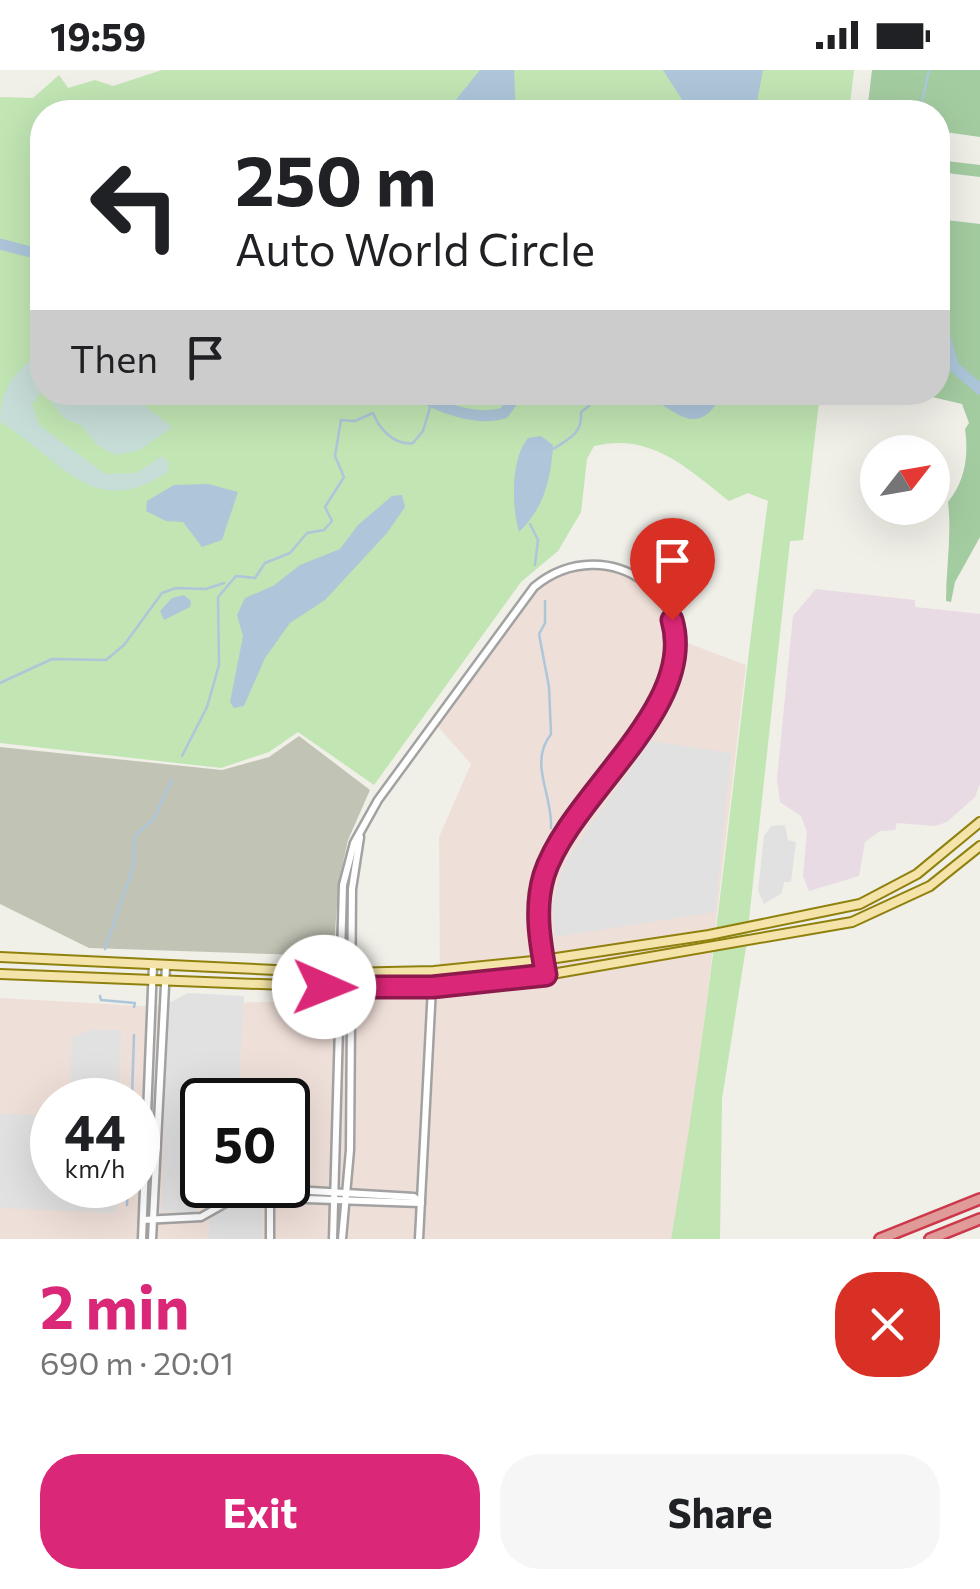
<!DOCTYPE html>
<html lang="en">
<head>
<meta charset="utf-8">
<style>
	body { margin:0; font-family:Commissioner,sans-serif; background:#f6f6f6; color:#202124; height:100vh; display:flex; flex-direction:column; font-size:38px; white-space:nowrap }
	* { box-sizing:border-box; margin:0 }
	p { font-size:32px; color:#757577 }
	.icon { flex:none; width:55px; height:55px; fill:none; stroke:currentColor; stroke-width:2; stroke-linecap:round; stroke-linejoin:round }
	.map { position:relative; height:1169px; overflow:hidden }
	.details { display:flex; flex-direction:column; background:#fff; flex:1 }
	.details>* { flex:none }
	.guide { position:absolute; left:30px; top:30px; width:920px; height:305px; border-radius:40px; box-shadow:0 10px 40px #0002; background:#fff; color:#202124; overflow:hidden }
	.needle { width:65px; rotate:59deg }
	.buttons { position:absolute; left:860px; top:365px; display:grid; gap:20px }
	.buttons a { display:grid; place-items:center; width:90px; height:90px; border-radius:50%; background:#fff; box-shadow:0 10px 40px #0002; font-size:50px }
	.speed { position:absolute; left:30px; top:1008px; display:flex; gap:20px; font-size:50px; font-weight:700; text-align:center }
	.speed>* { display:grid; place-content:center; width:130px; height:130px; border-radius:50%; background:#fff; box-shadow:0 10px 40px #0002; line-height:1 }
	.speed small { font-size:25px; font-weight:400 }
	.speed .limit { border:5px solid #111; border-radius:15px; background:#fff; color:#111 }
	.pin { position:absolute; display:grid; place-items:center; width:85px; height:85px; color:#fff; margin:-102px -42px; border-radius:50% 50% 50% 0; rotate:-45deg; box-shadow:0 0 10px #0007 }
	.pin .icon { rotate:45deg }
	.me { position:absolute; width:110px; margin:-55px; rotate:91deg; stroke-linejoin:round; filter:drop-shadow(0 0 8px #0008) }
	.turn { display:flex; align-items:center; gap:35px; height:210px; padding:0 40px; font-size:45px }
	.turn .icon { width:130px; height:130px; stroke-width:2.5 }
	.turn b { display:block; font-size:70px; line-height:85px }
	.then { display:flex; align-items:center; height:95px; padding:0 40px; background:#0003; gap:20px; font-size:38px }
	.round { display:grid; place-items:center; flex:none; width:105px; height:105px; border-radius:40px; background:#f6f6f6 }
	.summary { display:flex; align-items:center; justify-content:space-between; height:170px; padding:0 40px }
	h1 { font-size:60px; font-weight:700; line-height:75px; color:#db2777 }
	.button { display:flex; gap:20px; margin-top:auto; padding:20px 40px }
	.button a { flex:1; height:115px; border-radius:40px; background:#db2777; color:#fff; font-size:40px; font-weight:700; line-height:115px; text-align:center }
	.button a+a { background:#f6f6f6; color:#202124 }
	.status { display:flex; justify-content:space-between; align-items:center; height:70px; padding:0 50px; background:#fff; direction:ltr }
	.status svg { height:28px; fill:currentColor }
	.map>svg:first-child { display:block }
	.commercial { fill:#efdfd9; fill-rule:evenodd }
	.industrial { fill:#e9dbe3 }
	.construction { fill:#c1c4b4 }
	.grass { fill:#c1e5b3 }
	.forest { fill:#a4cca1 }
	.wetland { fill:#c7ddd7 }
	.parking { fill:#e1e1e1 }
	.water { fill:#adc6da }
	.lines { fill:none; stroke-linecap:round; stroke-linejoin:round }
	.stream { stroke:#adc6da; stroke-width:2.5 }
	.river { stroke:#adc6da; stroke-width:11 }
	.minor-casing { stroke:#a2a2a2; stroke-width:11 }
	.major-casing { stroke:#90810e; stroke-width:12 }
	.highway-casing { stroke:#cc374a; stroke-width:14 }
	.minor { stroke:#fff; stroke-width:6 }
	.major { stroke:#f4e4a9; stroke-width:8 }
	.highway { stroke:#e09a98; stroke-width:9 }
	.route-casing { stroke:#8e194d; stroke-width:25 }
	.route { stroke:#db2777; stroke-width:18 }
</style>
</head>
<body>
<div class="status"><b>19:59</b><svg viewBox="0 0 49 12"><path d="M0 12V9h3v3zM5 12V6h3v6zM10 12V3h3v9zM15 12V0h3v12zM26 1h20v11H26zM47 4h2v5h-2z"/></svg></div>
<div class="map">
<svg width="980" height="1169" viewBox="0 0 980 1169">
	<rect width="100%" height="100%" fill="#f0efe8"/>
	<!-- commercial -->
	<path class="commercial" d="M607,495L642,510L668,539L677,569L746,595L694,1040L671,1169H0V928L143,936L440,926L439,767L471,694L434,652L527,524L571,496ZM52,1030H138V1115H52ZM202,1030H288V1115H202Z"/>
	<!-- industrial -->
	<path class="industrial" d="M816,519L915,530V537L980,544V714L975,727L947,752L935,756L897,753L895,760L880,761L865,772L859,806L809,821L803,806L807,762L801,746L780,732L777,709L793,546Z"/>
	<!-- construction -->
	<path class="construction" d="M299,666L370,720L348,770L339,811L333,886L89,878L0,834V677L222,700L269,687Z"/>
	<!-- grass -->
	<path class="grass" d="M162,0H854L849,42H42V322L820,323L803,470L790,471L746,877L722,1029L720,1169H671C714,925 735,677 768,431L748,423L729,431C687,398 651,362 594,376L587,389L581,442L558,481L521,512L374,715L298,662L269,682L221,698L0,673V27L33,28L59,5L68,18L95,10L113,16Z"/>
	<!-- forest -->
	<g class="forest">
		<path d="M872,0H980V67L938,61V42H873L868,34Z"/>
		<path d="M938,90L980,95V107L938,102Z"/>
		<path d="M938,149L980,154V467L955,512L951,532L946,531C946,498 952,465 948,432C965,411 969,386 965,359L969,353L962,334L915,323L938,322Z"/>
	</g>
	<!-- wetland -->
	<g class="wetland">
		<path d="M42,285V322L32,334L39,355L105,404L137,403L162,386L169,393L168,402C92,452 63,390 0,352C0,321 14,298 42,285Z"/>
		<path d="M44,323H136L140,332L172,357L140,380L116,385L98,376L81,355L65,349Z"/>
	</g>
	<!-- parking -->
	<g class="parking">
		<path d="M650,671L731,683L715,842L556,867L552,836L565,792Z"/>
		<path d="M785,755L788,770L796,772L791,812H784L782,823L764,834L758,821L764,766L771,756Z"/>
		<path d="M188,923L244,926L238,1030H202V1115H239L191,1143L161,1142L169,933Z"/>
		<path d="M92,960H121L119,1030H70L72,967Z"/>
		<path d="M0,1044L52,1045V1115H116L115,1143L0,1138Z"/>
		<path d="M288,1083H304L302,1115H288Z"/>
		<path d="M248,1130L263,1131L262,1169H208L210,1147Z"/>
	</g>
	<!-- water -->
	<g class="water">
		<path d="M480,0H514L516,42H446Z"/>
		<path d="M663,0H763L755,42H690Z"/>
		<path d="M636,323H723C694,378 671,330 636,323Z"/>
		<path d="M541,366L553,375C551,409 544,438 519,462C512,438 510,389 528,368Z"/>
		<path d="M174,415L208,414L238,422L222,470L202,477L183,452L166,451L146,441L147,431Z"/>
		<path d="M402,425L405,437L387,463L325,530L290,553L265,588L244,636L234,638L230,632L243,566L237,545L245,528L273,516L300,495L340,479L358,455L392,426Z"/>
		<path d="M184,525L191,531L190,537L164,550L160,541L172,528Z"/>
	</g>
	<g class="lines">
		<!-- stream -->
		<g class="stream">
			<path d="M920,42L929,0"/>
			<path d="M553,379C569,369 583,363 581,342L589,336L579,322"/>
			<path d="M530,454L538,470L535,495"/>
			<path d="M545,531V553L539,564L549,617L551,664C528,694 553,724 551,758"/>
			<path d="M0,613L52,589L106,590L124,575L162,523L176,518L206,519L224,513"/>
			<path d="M182,686L207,637L219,595L218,527L236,506L255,508L265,493L290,483L307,463L324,460L332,451L325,437L344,407L335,386L341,350L355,351L373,343C379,358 394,376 413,373L423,361L431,334"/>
			<path d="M105,879L133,797L135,765L153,750L172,710"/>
			<path d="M100,926L101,930L135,933L134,937"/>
			<path d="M132,1026L134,965"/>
			<path d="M127,1135L128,1115"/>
		</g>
		<!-- river -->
		<g class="river">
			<path d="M0,174L42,185"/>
			<path d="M938,244L954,297L980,319"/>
			<path d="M270,322H292"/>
			<path d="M414,322C437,337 477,352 504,343L519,322"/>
		</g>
		<defs>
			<g id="minor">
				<path d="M270,1123L278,1128L420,1133"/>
				<path d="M270,1124V1169"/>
				<path d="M143,1150L201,1147L240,1125L277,1119L414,1127L421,1133"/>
				<path d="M142,1169L153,895"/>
				<path d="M152,1169L166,896"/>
				<path d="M333,1169L343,815L354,773L378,730L534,517C608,456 710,531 667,618L546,799L539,844L546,905"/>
				<path d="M342,1169L350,1080L352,819L360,767"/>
				<path d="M419,1169L432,917"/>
			</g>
			<g id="major">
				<path d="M0,887L341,903L434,901L543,890L709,865L860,834L917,804L980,752"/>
				<path d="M0,904L388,919L546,905L852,852L930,816L980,776"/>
			</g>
			<g id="highway">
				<path d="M880,1169L980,1129"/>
				<path d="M930,1169L980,1149"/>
			</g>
		</defs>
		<!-- minor casing -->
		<use href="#minor" class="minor-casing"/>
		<!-- major casing -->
		<use href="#major" class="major-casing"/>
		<!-- highway casing -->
		<use href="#highway" class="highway-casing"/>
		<!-- minor -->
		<use href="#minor" class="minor"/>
		<!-- major -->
		<use href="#major" class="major"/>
		<!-- highway -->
		<use href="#highway" class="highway"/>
	</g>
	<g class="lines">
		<defs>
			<path id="route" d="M324,917H432L546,905C540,872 534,838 544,805C570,724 698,638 672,550"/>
		</defs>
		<!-- route casing -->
		<use href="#route" class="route-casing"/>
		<!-- route -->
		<use href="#route" class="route"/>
	</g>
</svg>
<div class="buttons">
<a><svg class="needle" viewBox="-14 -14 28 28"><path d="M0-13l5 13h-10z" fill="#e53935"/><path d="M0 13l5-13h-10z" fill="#757577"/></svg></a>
</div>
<div class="speed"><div>44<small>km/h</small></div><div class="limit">50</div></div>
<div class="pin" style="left:672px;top:550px;background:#d93025"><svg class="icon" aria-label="arrive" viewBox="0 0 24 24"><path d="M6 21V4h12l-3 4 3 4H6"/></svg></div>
<svg class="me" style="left:324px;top:917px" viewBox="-20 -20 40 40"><circle r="19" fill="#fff"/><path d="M0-13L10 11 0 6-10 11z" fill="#db2777"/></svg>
<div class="guide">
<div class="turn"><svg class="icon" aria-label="left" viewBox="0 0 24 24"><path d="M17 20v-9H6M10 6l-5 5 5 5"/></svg><div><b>250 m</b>Auto World Circle</div></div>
<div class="then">Then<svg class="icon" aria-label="arrive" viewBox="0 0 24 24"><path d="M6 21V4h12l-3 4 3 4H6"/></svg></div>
</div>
</div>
<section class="details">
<div class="summary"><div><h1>2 min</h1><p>690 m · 20:01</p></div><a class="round" style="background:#d93025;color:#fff"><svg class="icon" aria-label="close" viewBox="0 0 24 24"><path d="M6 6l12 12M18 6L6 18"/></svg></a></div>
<div class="button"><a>Exit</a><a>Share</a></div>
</section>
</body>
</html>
